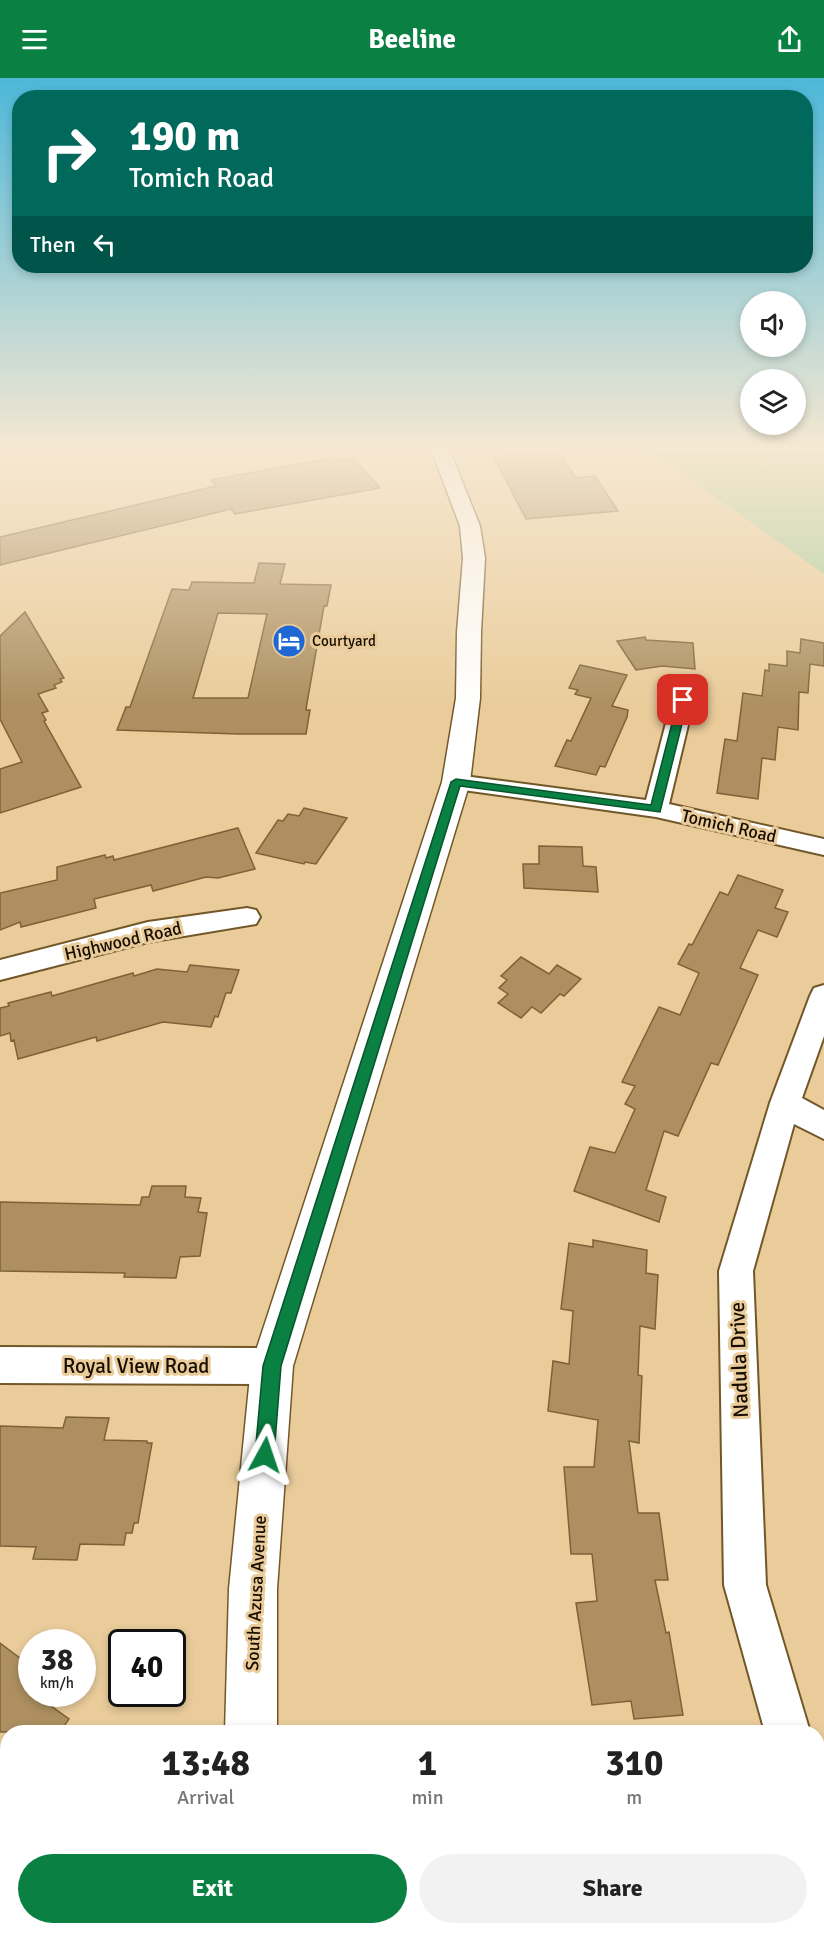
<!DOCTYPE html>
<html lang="en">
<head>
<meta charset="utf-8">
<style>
	body { margin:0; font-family:Signika,sans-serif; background:#f2f2f2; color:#222; height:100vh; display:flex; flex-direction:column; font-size:22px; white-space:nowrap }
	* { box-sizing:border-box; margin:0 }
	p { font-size:20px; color:#767676 }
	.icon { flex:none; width:33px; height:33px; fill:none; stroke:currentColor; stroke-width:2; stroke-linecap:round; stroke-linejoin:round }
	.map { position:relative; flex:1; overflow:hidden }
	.drawer { position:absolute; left:0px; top:1647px; width:825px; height:210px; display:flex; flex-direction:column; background:#fff; border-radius:24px 24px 0 0; box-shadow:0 3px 9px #0003 }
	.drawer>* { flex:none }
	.banner { position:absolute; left:12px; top:12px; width:801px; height:183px; border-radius:24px; box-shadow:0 3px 9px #0003; background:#00695c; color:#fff; overflow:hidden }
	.fabs { position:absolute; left:740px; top:213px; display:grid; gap:12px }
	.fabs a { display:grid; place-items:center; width:66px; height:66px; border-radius:50%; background:#fff; box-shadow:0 3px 9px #0003; font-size:30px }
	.speed { position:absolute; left:18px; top:1551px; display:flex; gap:12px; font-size:30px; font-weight:700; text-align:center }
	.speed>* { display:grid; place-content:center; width:78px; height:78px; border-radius:50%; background:#fff; box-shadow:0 3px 9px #0003; line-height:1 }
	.speed small { font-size:15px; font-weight:400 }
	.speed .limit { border:3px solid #111; border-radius:9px; background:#fff; color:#111 }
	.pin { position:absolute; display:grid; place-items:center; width:51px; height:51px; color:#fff; margin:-26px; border-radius:12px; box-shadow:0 3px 9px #0006 }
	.me { position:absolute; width:66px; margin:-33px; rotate:5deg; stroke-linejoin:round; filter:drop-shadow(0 0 4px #0008) }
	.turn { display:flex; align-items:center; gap:21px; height:126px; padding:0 18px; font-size:27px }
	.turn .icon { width:78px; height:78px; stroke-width:2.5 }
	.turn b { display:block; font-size:42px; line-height:51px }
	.then { display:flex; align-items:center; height:57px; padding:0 18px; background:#0003; gap:12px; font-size:22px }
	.eta { display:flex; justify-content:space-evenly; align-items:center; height:102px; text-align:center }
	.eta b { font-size:36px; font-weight:800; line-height:42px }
	.primary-button { display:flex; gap:12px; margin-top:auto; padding:12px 18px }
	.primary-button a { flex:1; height:69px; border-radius:36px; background:#0b8043; color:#fff; font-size:24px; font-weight:800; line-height:69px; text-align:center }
	.primary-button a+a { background:#f2f2f2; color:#222 }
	header { display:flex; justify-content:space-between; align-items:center; height:78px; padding:0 18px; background:#0b8043; color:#fff; font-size:27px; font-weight:800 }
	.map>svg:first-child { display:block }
	.green { fill:#a8cd9d }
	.building { fill:#ad8f61; stroke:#7e6235; stroke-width:1.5; fill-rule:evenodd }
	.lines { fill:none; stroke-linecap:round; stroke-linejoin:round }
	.minor-casing { stroke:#725729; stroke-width:4 }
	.tertiary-casing { stroke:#725729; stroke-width:3 }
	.minor { fill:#fff; fill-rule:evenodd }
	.tertiary { fill:#fff; fill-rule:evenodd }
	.route { fill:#0b8043; stroke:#07532c; stroke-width:1.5 }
	.labels { text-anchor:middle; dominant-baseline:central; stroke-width:6; stroke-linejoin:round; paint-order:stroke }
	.far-poi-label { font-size:15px; fill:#170c00; stroke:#eacc9b; text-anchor:start }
	.street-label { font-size:18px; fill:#170c00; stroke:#eacc9b }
	.near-street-label { font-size:21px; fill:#170c00; stroke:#eacc9b }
</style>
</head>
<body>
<header><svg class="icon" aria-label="menu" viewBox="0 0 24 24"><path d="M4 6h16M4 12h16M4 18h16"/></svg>Beeline<svg class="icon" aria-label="share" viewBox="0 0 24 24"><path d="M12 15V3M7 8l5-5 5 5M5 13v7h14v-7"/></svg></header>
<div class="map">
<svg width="824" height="1857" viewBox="0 0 824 1857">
	<rect width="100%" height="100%" fill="#eacc9b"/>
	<!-- green -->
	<path class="green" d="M643,368H824V496Z"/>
	<!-- building -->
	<g class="building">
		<path d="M559,374L576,400L595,398L618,433L526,441L494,379Z"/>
		<path d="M337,379L339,382L353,380L380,410L235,436L231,431L0,487V459L216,408L211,402Z"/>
		<path d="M259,485L285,486L280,506L331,507L327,528H324L307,625L306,632H310L306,656H239L117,652L126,629H130L172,511L189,512L192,504L254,505ZM218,535L267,536L248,620H193Z"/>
		<path d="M25,534L64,600L60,601L62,604L54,607L56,610L38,616L48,633L42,635L46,642L44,643L81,709L0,735V691L22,684L0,641V558Z"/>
		<path d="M645,559L646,562L693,565L695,591L662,588L636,592L617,563Z"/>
		<path d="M801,561L824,565V588L810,586L808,615L799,614L798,652L778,649L775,682L762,680L758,721L717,715L725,661L737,663L743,615L762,618L765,592L769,593V586L787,588V573L800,575Z"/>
		<path d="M580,587L627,597L612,628L628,632L627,639L605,689L600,688L596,697L555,688L567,662L571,663L591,620L578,617L575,616L578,612L569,610Z"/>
		<path d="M304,730L347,740L316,786L305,784L304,786L256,775L278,742L283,743L288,736L299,738Z"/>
		<path d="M238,750L255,791L218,800L206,799L153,813L151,807L94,821L96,830L21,849L20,844L0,852V815L57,802V789L105,777L106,780L113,778L114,782Z"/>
		<path d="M539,768L582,769L583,788L596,789L598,814L524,810L523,786H539Z"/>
		<path d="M738,797L783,812L775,830L788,834L777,859L758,852L740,890L758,897L718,987L711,985L678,1058L664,1053L646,1112L666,1119L659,1144L574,1113L590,1069L615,1075L635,1031L625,1026L635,1008L622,1004L659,929L680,937L699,895L678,886L689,866L692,867L720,814L728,817Z"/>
		<path d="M521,879L549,896L557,887L581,901L564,918L560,916L541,935L532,929L521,940L498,925L508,916L499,910L507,902L501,898Z"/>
		<path d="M190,887L239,892L231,915H226L218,939L215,938L211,949L163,944L97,963L96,959L18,981L14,962L11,963L10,955L0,958V930L9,928L8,925L51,914L52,918L133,895L134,898L157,891L187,894Z"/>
		<path d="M152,1108H186L185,1119L201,1120L198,1134L207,1135L200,1178L180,1179L176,1200L124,1199L125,1195L0,1193V1124L140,1127L142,1119H149Z"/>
		<path d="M593,1162L647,1172L646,1195L658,1197L655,1251L640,1248L638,1297L642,1298L639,1365L629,1363L638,1435H659L668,1502H655L666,1555L669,1554L683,1637L634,1641L631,1623L592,1627L576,1525L597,1523L592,1476H571L564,1389H594L598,1342L548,1333L553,1283L569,1286L573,1233L561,1231L569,1165L593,1169Z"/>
		<path d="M66,1339L109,1340L104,1362L147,1363V1365H152L138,1445H134L132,1455H126L124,1467L80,1466L77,1482L33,1481L36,1469L0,1468V1348L63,1350Z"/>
		<path d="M0,1565L32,1589V1616H54L47,1625L69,1641L60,1654H0Z"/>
	</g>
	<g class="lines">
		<defs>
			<g id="minor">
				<path d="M683,616L691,617L694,622L669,726L824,761V777L656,739L456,711L448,709L444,704L448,699L456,697L646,722L672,622L675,617Z"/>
				<path d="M247,830L256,832L260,839L256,846L148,864L0,902V882L148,844Z"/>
				<path d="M824,907V958L802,1020L824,1032V1061L794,1046L753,1193L766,1507L810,1654H765L724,1507L719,1193L770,1025L810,918L814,910Z"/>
				<path d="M0,1269L272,1270L285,1275L290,1288L285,1301L272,1306L0,1305Z"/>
				<path d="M818,1736L824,1739V1806L818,1803Z"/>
			</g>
			<g id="tertiary">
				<path d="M430,368H448L480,448L485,480L481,554L480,620L470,704L293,1288L277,1511V1654H225L229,1511L251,1288L442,704L456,620L457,554L463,480L460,448Z"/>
				<rect x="218" y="1850" width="58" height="7"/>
			</g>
		</defs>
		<!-- minor casing -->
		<use href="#minor" class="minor-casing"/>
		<!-- tertiary casing -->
		<use href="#tertiary" class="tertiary-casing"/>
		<!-- minor -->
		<use href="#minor" class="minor"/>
		<!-- tertiary -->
		<use href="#tertiary" class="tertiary"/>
	</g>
	<!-- sky -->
	<linearGradient id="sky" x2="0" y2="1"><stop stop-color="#4db7d9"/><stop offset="0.59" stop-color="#f6e8d2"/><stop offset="1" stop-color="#f6e8d2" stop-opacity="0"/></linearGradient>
	<rect width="824" height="628" fill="url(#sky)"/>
	<!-- route -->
	<path class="route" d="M683,619L688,622L660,734L460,708L281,1288L274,1377L271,1384L265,1387L258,1384L255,1377L263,1288L451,704L456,701L651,727L678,622Z"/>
	<!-- icons -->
	<defs>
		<symbol id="hotel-disc" viewBox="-11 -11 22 22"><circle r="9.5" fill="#1f68d4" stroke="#eacc9b"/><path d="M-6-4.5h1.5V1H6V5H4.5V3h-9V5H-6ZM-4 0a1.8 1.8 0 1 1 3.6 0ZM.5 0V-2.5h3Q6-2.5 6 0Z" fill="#fff"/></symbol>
	</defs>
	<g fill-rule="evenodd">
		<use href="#hotel-disc" x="270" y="544" width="38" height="38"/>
	</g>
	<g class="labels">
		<!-- far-poi labels -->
		<g class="far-poi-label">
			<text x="312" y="563">Courtyard</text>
		</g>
		<!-- street labels -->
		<g class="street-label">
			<text transform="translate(729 748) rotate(13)">Tomich Road</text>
			<text transform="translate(123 863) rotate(-13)">Highwood Road</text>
			<text transform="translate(256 1515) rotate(-87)">South Azusa Avenue</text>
		</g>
		<!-- near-street labels -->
		<g class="near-street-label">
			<text transform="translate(739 1282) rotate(-92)">Nadula Drive</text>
			<text x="136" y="1288">Royal View Road</text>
		</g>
	</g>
</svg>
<div class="fabs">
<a><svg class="icon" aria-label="sound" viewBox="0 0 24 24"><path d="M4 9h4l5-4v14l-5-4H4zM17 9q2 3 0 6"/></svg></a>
<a><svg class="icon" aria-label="layers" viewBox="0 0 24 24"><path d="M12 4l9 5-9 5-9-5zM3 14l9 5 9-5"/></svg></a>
</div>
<div class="speed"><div>38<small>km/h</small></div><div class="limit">40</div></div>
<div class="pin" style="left:683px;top:622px;background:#d93025"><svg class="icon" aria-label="arrive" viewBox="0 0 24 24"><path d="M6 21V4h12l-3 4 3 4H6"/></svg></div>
<svg class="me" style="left:265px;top:1377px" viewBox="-20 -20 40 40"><path d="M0-17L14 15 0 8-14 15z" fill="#0b8043" stroke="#fff" stroke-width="4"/></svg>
<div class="banner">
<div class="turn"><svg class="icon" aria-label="right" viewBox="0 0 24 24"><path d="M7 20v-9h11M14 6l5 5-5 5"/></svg><div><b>190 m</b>Tomich Road</div></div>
<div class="then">Then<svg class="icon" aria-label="left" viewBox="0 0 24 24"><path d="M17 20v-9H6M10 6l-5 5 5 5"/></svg></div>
</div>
<section class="drawer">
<div class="eta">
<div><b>13:48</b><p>Arrival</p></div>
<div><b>1</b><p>min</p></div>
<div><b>310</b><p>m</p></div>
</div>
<div class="primary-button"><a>Exit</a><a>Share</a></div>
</section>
</div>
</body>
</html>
